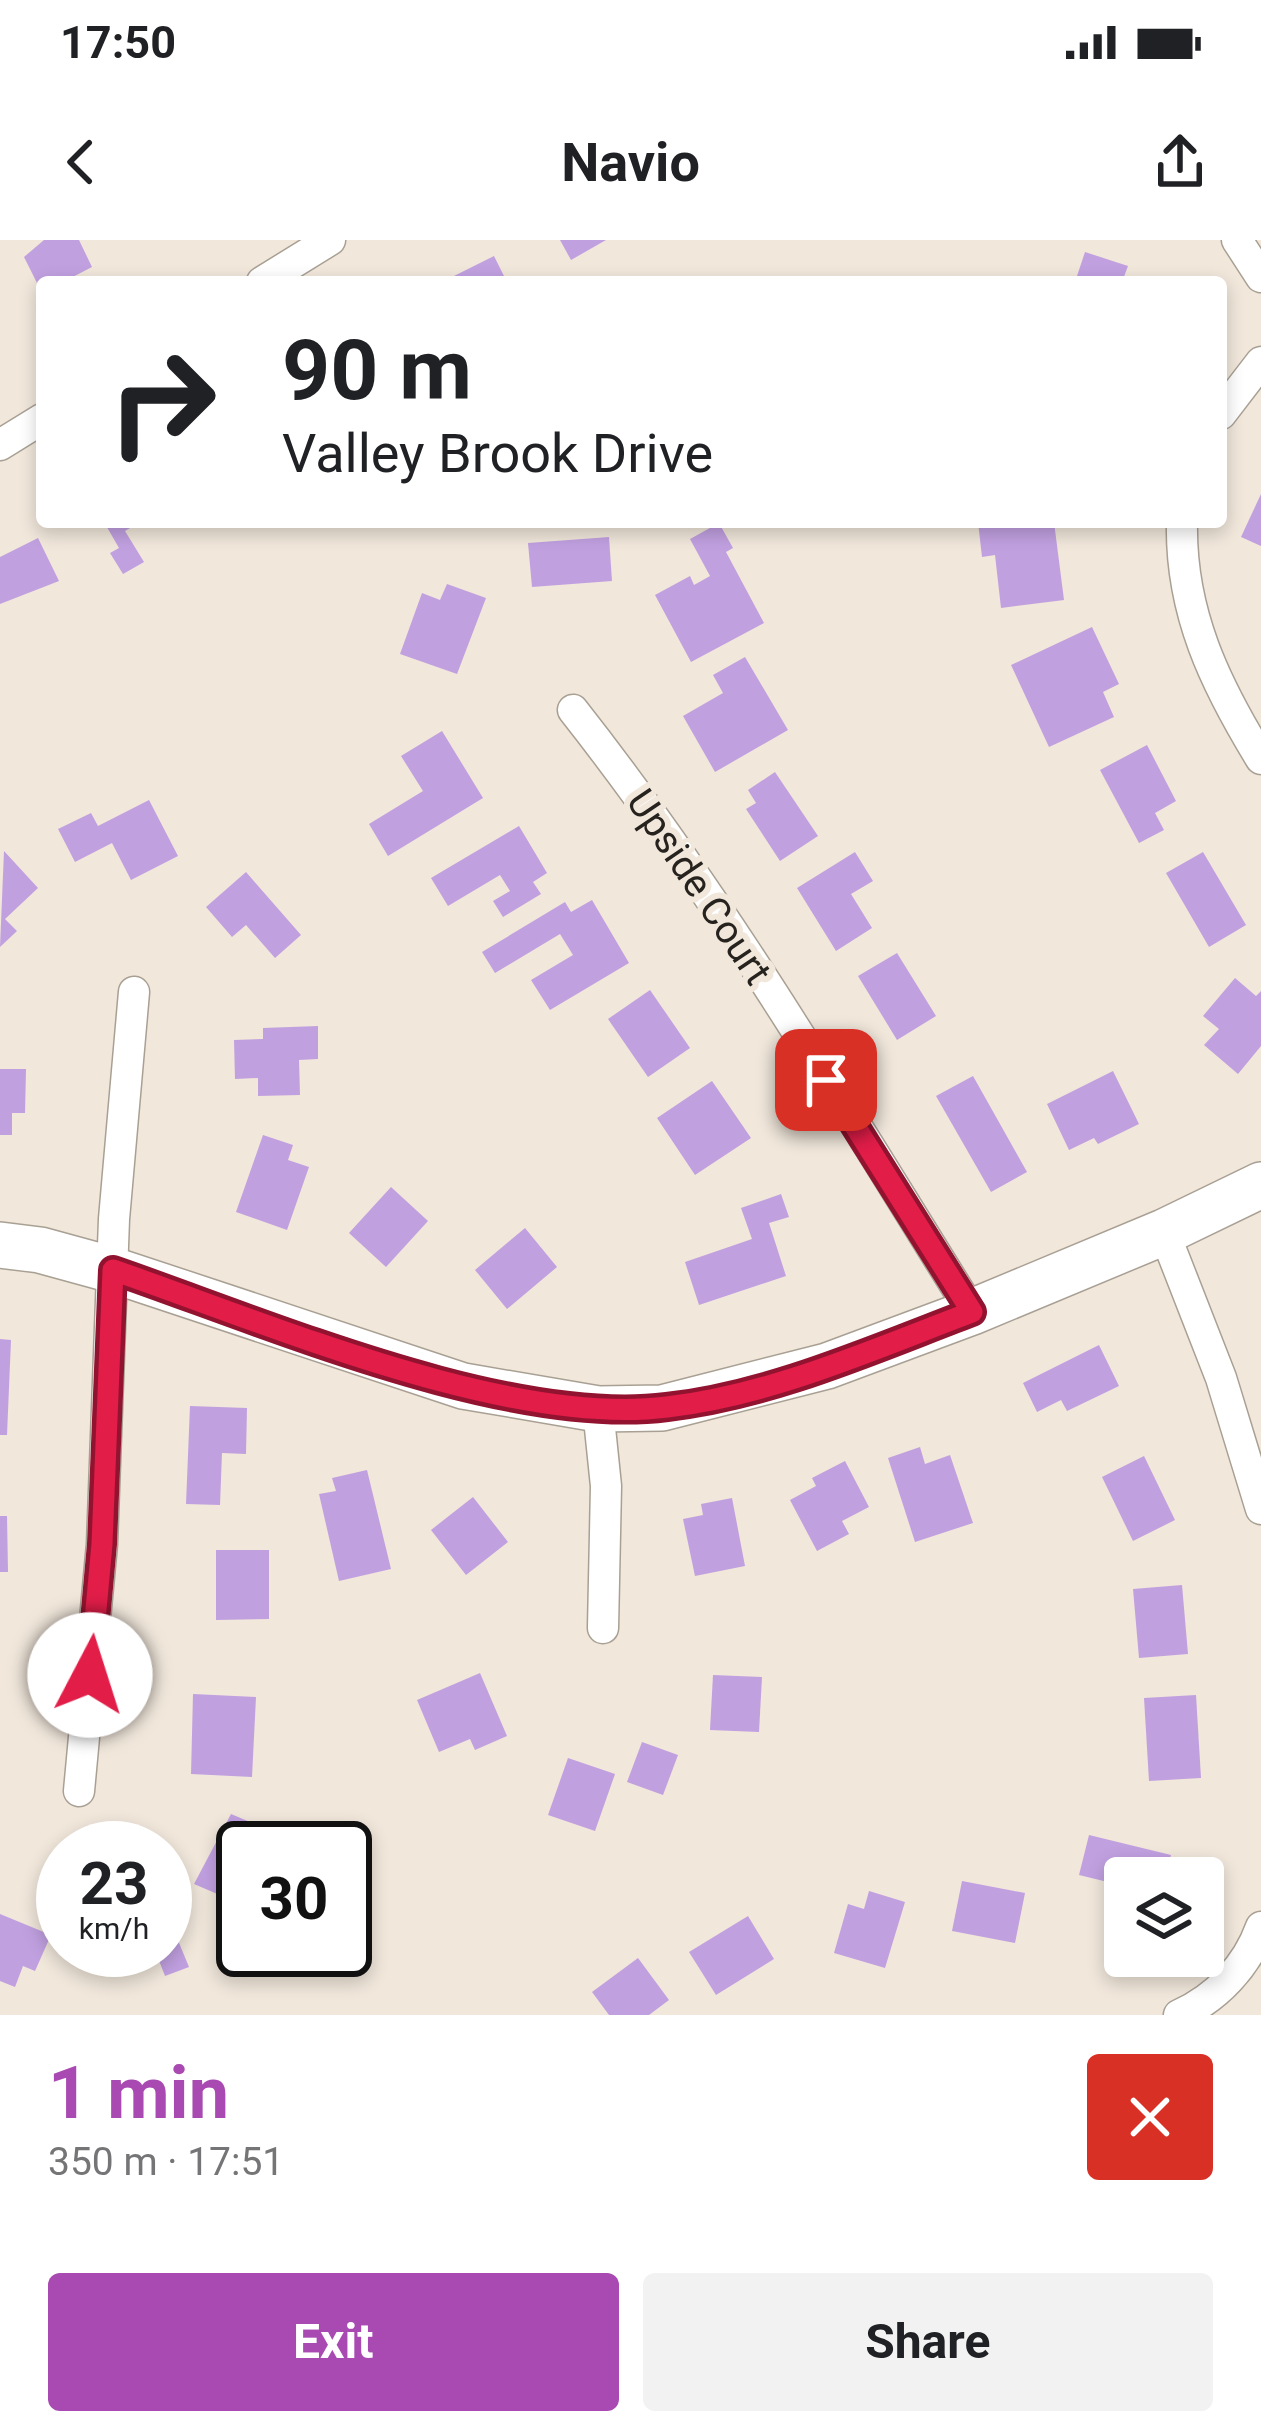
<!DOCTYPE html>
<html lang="en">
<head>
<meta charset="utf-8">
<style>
	body { margin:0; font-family:Roboto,sans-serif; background:#f2f2f2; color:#202124; height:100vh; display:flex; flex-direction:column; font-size:45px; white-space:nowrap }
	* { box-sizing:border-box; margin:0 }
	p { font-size:39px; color:#757577 }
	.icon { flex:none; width:66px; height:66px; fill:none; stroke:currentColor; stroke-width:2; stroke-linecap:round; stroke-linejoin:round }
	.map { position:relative; height:1775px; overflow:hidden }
	.sheet { display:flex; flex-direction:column; background:#fff; flex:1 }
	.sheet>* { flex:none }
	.guide { position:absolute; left:36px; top:36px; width:1191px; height:252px; border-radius:12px; box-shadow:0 6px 18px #0003; background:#fff; color:#202124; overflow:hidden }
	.controls { position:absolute; left:1104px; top:1617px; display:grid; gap:24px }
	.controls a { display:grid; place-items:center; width:120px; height:120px; border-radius:12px; background:#fff; box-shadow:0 6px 18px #0003; font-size:60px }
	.speed { position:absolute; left:36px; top:1581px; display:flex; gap:24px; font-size:60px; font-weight:700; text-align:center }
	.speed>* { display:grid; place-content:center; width:156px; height:156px; border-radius:50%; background:#fff; box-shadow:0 6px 18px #0003; line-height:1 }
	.speed small { font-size:30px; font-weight:400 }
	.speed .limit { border:6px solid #111; border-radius:18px; background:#fff; color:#111 }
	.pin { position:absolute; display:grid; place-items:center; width:102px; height:102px; color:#fff; margin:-51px; border-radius:24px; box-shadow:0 6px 18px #0006 }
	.me { position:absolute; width:132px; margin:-66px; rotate:5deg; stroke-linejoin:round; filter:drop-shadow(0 0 9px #0008) }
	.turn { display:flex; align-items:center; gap:42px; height:252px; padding:0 48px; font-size:54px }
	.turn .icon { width:156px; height:156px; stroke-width:2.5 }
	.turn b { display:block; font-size:84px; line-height:102px }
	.round { display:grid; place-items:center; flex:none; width:126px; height:126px; border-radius:12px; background:#f2f2f2 }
	.overview { display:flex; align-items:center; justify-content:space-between; height:204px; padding:0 48px }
	h1 { font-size:72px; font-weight:700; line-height:90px; color:#a949b2 }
	.action { display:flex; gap:24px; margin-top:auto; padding:24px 48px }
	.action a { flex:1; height:138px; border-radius:12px; background:#a949b2; color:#fff; font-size:48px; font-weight:700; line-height:138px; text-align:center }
	.action a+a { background:#f2f2f2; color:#202124 }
	.status { display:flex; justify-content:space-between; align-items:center; height:84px; padding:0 60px; background:#fff; direction:ltr }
	.status svg { height:33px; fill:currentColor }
	header { display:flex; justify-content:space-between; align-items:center; height:156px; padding:0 48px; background:#fff; font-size:54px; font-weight:700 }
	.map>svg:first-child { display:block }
	.building { fill:#c1a0e0 }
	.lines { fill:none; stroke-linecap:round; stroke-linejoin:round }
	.street-casing { stroke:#a9a094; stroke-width:33 }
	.secondary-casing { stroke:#a9a094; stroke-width:48 }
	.street { stroke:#fff; stroke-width:30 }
	.secondary { stroke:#fff; stroke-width:45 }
	.route-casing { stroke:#92132f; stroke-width:30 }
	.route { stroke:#e11d48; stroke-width:21 }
	.labels { text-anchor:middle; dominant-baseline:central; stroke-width:12; stroke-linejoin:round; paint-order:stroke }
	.street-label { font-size:39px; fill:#26221e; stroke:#f1e7db }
</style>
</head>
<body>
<div class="status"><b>17:50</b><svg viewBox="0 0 49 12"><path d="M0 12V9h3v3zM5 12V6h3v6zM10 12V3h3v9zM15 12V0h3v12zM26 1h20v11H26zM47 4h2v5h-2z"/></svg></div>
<header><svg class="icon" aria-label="back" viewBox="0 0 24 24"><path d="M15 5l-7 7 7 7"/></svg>Navio<svg class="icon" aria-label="share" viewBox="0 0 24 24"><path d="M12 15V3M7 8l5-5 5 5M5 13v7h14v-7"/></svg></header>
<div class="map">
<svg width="1261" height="1775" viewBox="0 0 1261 1775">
	<rect width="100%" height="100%" fill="#f1e7db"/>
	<!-- building -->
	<g class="building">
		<path d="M44,0H79L92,27L63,42H42V53L24,17Z"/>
		<path d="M560,0H606L571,20Z"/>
		<path d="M1085,12L1128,26L1122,42H1075Z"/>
		<path d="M494,16L507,42H442Z"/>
		<path d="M1261,254V306L1241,297Z"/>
		<path d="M104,282H140L125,291L144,322L123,334L110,313L119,308Z"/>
		<path d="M978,282H1054L1064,360L1001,368L995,315L982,317Z"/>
		<path d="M719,283L733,308L726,312L764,383L691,422L655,355L690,336L694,345L710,336L690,299Z"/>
		<path d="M609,297L612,341L532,347L528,303Z"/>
		<path d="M38,298L59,341L0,364V317Z"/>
		<path d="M447,344L486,358L457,434L400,414L422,353L440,360Z"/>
		<path d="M1092,387L1119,444L1103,452L1114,477L1049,507L1011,425Z"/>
		<path d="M745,417L788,490L715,532L683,476L723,453L713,435Z"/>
		<path d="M442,491L483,558L388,616L369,584L423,551L401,516Z"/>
		<path d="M1147,505L1176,561L1155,573L1164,590L1139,603L1100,530Z"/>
		<path d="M775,532L818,596L780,621L746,569L756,563L748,550Z"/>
		<path d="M149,560L178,616L131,640L112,603L75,622L58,589L91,573L98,586Z"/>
		<path d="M519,586L547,633L533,642L541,654L503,677L493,661L510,651L500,635L448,666L431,638Z"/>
		<path d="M4,611L38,648L5,679L17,691L0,707Z"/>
		<path d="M855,612L873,641L851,654L872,688L836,711L797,648Z"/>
		<path d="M1203,612L1246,685L1209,707L1166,633Z"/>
		<path d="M246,632L301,695L275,718L246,685L232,697L206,667Z"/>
		<path d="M592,660L629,723L550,770L531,740L573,715L560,694L495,733L482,712L565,662L571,672Z"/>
		<path d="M897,713L936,776L897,800L858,736Z"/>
		<path d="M1235,738L1256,756L1261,751V806L1238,834L1204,805L1219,789L1203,776Z"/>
		<path d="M650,750L690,808L648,837L608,779Z"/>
		<path d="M318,786V819L299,820L300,855L258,856V838L235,839L234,800L263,799V788Z"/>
		<path d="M0,829H26L25,873H12V895H0Z"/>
		<path d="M1113,831L1139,884L1098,904L1094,898L1069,910L1047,864Z"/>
		<path d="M973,836L1027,932L991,952L936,856Z"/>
		<path d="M712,841L751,898L695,935L657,878Z"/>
		<path d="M263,895L293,905L288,920L309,927L287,990L236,972Z"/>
		<path d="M391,947L428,981L386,1027L349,993Z"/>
		<path d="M781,954L789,977L769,983L786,1036L699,1065L685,1022L752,999L741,968Z"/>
		<path d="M525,988L557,1027L507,1069L475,1030Z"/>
		<path d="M0,1099L11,1100L7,1195H0Z"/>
		<path d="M1099,1105L1119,1146L1067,1171L1061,1160L1037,1172L1023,1143Z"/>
		<path d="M190,1166L247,1168L246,1214L222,1213L220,1265L186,1264Z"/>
		<path d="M920,1207L925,1224L950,1215L973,1283L915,1302L888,1218Z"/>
		<path d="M1144,1216L1175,1280L1133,1301L1102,1237Z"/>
		<path d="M845,1221L869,1267L842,1281L849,1294L817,1311L790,1260L816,1246L812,1238Z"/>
		<path d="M367,1230L391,1329L339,1341L319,1254L336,1251L332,1238Z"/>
		<path d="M473,1257L508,1302L466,1335L431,1290Z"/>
		<path d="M732,1258L745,1326L695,1336L683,1279L703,1275L701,1264Z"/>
		<path d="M0,1276H7L8,1332H0Z"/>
		<path d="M216,1310H269V1379L216,1380Z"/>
		<path d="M1182,1345L1188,1414L1139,1418L1133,1349Z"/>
		<path d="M480,1433L507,1496L475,1510L470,1499L439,1512L417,1460Z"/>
		<path d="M713,1435L762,1437L759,1492L710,1490Z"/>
		<path d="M193,1454L256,1457L252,1537L191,1534Z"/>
		<path d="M1196,1455L1201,1538L1149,1541L1144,1458Z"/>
		<path d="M642,1502L678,1515L663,1555L627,1542Z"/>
		<path d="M568,1518L615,1534L595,1591L548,1575Z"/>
		<path d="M231,1574L283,1596L277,1608H243V1665L194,1644Z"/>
		<path d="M1089,1595L1171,1615L1165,1638H1125V1686L1106,1681L1116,1644L1079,1635Z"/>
		<path d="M962,1641L1025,1653L1015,1703L952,1691Z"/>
		<path d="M869,1651L905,1662L885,1728L834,1713L848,1664L864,1669Z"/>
		<path d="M165,1669L189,1727L165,1736L158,1718L113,1736L102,1710H165Z"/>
		<path d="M0,1674L51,1695L35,1731L23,1726L15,1747L0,1741Z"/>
		<path d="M748,1676L774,1719L716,1755L689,1712Z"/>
		<path d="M638,1718L669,1760L649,1775H609L592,1752Z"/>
	</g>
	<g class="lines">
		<defs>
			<g id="street">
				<path d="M1237,0L1261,37"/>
				<path d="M262,42L330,0"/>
				<path d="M1221,174L1261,122"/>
				<path d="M0,205L42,179"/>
				<path d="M1182,282C1180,372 1215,444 1261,519"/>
				<path d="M573,470C722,659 845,869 972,1072"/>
				<path d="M1164,992L1221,1138L1261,1269"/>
				<path d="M598,1169L606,1246L603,1388"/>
				<path d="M79,1551L102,1304L114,979L134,752"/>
				<path d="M1179,1775C1217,1758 1247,1726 1261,1687"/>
			</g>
			<path id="secondary" d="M0,1005L40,1010L113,1030L463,1146L598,1169L662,1168L827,1126L972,1072L1164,992L1261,945"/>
		</defs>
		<!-- street casing -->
		<use href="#street" class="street-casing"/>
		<!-- secondary casing -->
		<use href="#secondary" class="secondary-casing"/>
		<!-- street -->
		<use href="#street" class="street"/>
		<!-- secondary -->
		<use href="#secondary" class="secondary"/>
	</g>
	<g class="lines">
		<defs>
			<path id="route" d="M90,1435L102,1304L113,1030C267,1083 507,1187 667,1167C772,1155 874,1109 972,1072L826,840"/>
		</defs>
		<!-- route casing -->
		<use href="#route" class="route-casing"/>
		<!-- route -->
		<use href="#route" class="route"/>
	</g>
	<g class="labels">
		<!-- street labels -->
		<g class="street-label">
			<text transform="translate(699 647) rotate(56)">Upside Court</text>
		</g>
	</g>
</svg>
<div class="controls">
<a><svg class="icon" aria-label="layers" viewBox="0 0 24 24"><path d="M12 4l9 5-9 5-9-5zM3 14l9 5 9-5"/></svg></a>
</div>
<div class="speed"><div>23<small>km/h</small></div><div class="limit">30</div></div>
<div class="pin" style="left:826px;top:840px;background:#d93025"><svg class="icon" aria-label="arrive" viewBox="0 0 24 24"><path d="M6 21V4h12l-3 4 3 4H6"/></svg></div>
<svg class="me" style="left:90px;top:1435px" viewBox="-20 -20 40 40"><circle r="19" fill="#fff"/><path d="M0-13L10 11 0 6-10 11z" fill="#e11d48"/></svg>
<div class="guide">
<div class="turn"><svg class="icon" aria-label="right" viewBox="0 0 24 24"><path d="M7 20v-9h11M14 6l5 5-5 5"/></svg><div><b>90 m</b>Valley Brook Drive</div></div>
</div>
</div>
<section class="sheet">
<div class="overview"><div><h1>1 min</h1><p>350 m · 17:51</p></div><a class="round" style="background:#d93025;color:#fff"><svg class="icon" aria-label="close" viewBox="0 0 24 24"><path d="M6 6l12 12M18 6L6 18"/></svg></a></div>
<div class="action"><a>Exit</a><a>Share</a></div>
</section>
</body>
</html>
